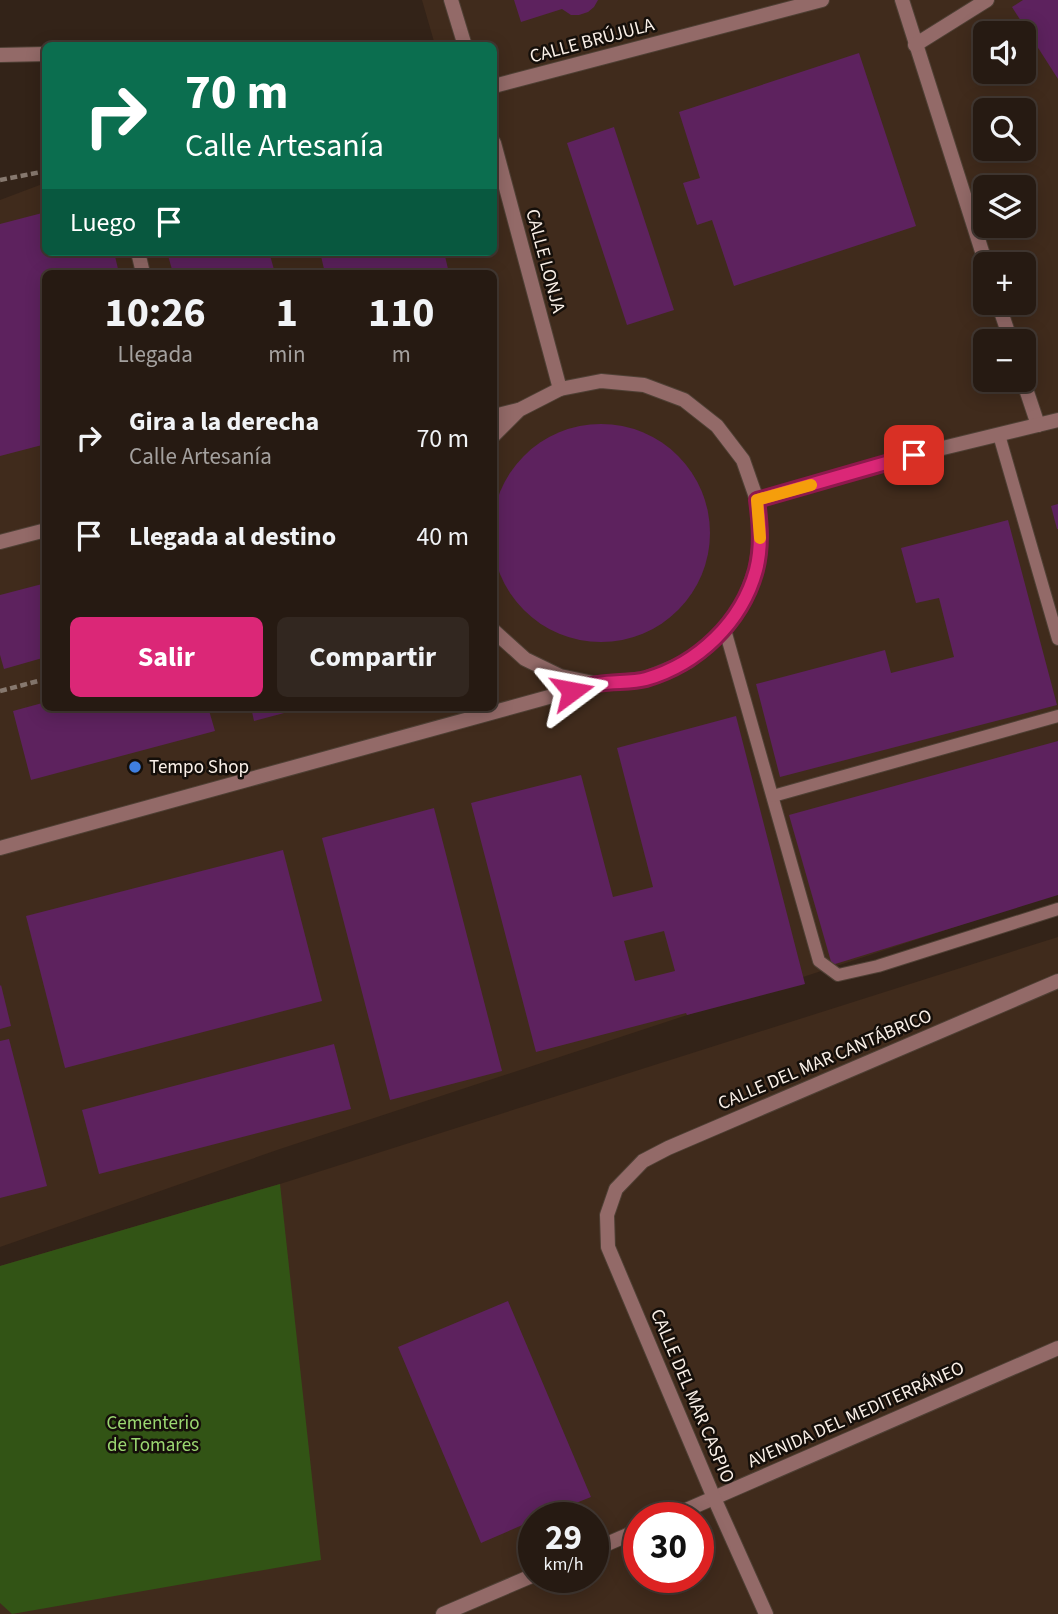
<!DOCTYPE html>
<html lang="es">
<head>
<meta charset="utf-8">
<style>
	body { margin:0; font-family:"Source Sans 3",sans-serif; background:#322720; color:#f1f3f6; height:100vh; display:flex; flex-direction:column; font-size:26px; white-space:nowrap }
	* { box-sizing:border-box; margin:0 }
	p { font-size:23px; color:#a4a19f }
	.icon { flex:none; width:38px; height:38px; fill:none; stroke:currentColor; stroke-width:2; stroke-linecap:round; stroke-linejoin:round }
	.map { position:relative; flex:1; overflow:hidden }
	.sheet { position:absolute; left:42px; top:270px; width:455px; height:441px; display:flex; flex-direction:column; background:#261a12; border-radius:10px; box-shadow:0 4px 18px #0003,0 0 0 2px #423832 }
	.sheet>* { flex:none }
	.banner { position:absolute; left:42px; top:42px; width:455px; height:214px; border-radius:10px; box-shadow:0 4px 18px #0003,0 0 0 2px #423832; background:#0b6e4f; color:#fff; overflow:hidden }
	.buttons { position:absolute; left:973px; top:21px; display:grid; gap:14px }
	.buttons a { display:grid; place-items:center; width:63px; height:63px; border-radius:10px; background:#261a12; box-shadow:0 4px 18px #0003,0 0 0 2px #423832; font-size:35px }
	.speed { position:absolute; left:518px; top:1502px; display:flex; gap:14px; font-size:35px; font-weight:700; text-align:center }
	.speed>* { display:grid; place-content:center; width:91px; height:91px; border-radius:50%; background:#261a12; box-shadow:0 4px 18px #0003,0 0 0 2px #423832; line-height:1 }
	.speed small { font-size:18px; font-weight:400 }
	.speed .limit { border:10px solid #d22; background:#fff; color:#111 }
	.pin { position:absolute; display:grid; place-items:center; width:60px; height:60px; color:#fff; margin:-30px; border-radius:14px; box-shadow:0 4px 10px #0006 }
	.me { position:absolute; width:77px; margin:-38px; rotate:77deg; stroke-linejoin:round; filter:drop-shadow(0 0 5px #0008) }
	.turn { display:flex; align-items:center; gap:24px; height:147px; padding:0 28px; font-size:32px }
	.turn .icon { width:91px; height:91px; stroke-width:2.5 }
	.turn b { display:block; font-size:49px; line-height:60px }
	.then { display:flex; align-items:center; height:66px; padding:0 28px; background:#0003; gap:14px; font-size:26px }
	.eta { display:flex; justify-content:space-evenly; align-items:center; height:119px; text-align:center }
	.eta b { font-size:42px; font-weight:700; line-height:49px }
	.cta { display:flex; gap:14px; margin-top:auto; padding:14px 28px }
	.cta a { flex:1; height:80px; border-radius:10px; background:#db2777; color:#fff; font-size:28px; font-weight:700; line-height:80px; text-align:center }
	.cta a+a { background:#322720; color:#f1f3f6 }
	ul { padding:0; list-style:none }
	li { display:flex; align-items:center; gap:21px; height:98px; padding:0 28px }
	li div { flex:1 }
	li b { display:block; font-size:26px }
	li em { font-style:normal }
	.map>svg:first-child { display:block }
	.built { fill:#402b1c; fill-rule:evenodd }
	.green { fill:#325415 }
	.building { fill:#5d225e; fill-rule:evenodd }
	.lines { fill:none; stroke-linecap:round; stroke-linejoin:round }
	.service-casing { stroke:#4f4035; stroke-width:14 }
	.minor-casing { stroke:#4f4035; stroke-width:16 }
	.path { stroke:#86786e; stroke-width:4.5; stroke-dasharray:7 3.5; stroke-linecap:butt }
	.service { stroke:#936a68; stroke-width:12 }
	.minor { stroke:#936a68; stroke-width:14 }
	.route-casing { stroke:#8e194d; stroke-width:18 }
	.route { stroke:#db2777; stroke-width:12 }
	.slow { stroke:#f59e0b; stroke-width:12 }
	.shop-dot { fill:#3f7fe0; stroke:#150f0a; stroke-width:2.5 }
	.labels { text-anchor:middle; dominant-baseline:central; stroke-width:5; stroke-linejoin:round; paint-order:stroke }
	.street-label { font-size:19px; fill:#faf0e8; stroke:#150f0a }
	.poi-label { font-size:19px; fill:#faf0e8; stroke:#150f0a; text-anchor:start }
	.park-label { font-size:19px; fill:#9bd771; stroke:#150f0a }
</style>
</head>
<body>
<div class="map">
<svg width="1058" height="1614" viewBox="0 0 1058 1614">
	<rect width="100%" height="100%" fill="#332318"/>
	<!-- built -->
	<g class="built">
		<path d="M422,0H1058V893L280,1149L0,1247V200L45,183L46,252H494V46L435,45ZM985,33H1024V72H985ZM985,110H1024V149H985ZM985,187H1024V226H985ZM985,264H1024V303H985ZM46,273H494V707H46ZM985,341H1024V380H985Z"/>
		<path d="M1058,937V1614H0V1266L280,1184ZM534,1517H593V1577H534ZM639,1517H698V1577H639Z"/>
	</g>
	<!-- green -->
	<path class="green" d="M280,1184L321,1560L12,1614L0,1603V1266Z"/>
	<!-- building -->
	<g class="building">
		<path d="M514,0H598L594,7L588,12L579,15H571L562,9L521,22Z"/>
		<path d="M1023,0H1058V79L1012,7Z"/>
		<path d="M859,53L916,226L734,286L712,220L697,225L683,183L700,178L679,112Z"/>
		<path d="M614,127L674,310L627,325L567,143Z"/>
		<path d="M46,212V252H114L119,273H46V444L0,456V224Z"/>
		<path d="M167,252H269L275,273H173Z"/>
		<path d="M320,252H444L449,273H325Z"/>
		<circle cx="601" cy="533" r="109"/>
		<path d="M1058,504V529H1057L1051,506Z"/>
		<path d="M1008,520L1057,705L780,777L756,684L885,650L891,673L954,657L939,598L916,603L901,548Z"/>
		<path d="M46,583V657L4,669L0,655V595Z"/>
		<path d="M46,702V707H208L215,731L31,780L13,711Z"/>
		<path d="M251,707H303V708L254,721Z"/>
		<path d="M736,716L805,984L687,1015L686,1013L536,1052L471,803L581,775L613,897L653,887L617,748ZM664,931L675,971L635,981L624,941Z"/>
		<path d="M1058,741V895L832,965L789,815Z"/>
		<path d="M434,808L502,1071L390,1100L322,838Z"/>
		<path d="M283,850L322,1001L65,1068L26,916Z"/>
		<path d="M1,985L11,1026L0,1029V986Z"/>
		<path d="M9,1039L47,1186L0,1198V1041Z"/>
		<path d="M334,1044L351,1109L99,1174L82,1110Z"/>
		<path d="M508,1301L591,1497L541,1517H534V1520L481,1543L398,1347Z"/>
	</g>
	<g class="lines">
		<defs>
			<g id="service">
				<path d="M999,435L1058,639"/>
				<path d="M725,630L819,961L838,975L878,966L1058,909"/>
				<path d="M773,796L1058,716"/>
			</g>
			<g id="minor">
				<path d="M451,0L465,46"/>
				<path d="M902,0L986,264"/>
				<path d="M915,45L987,0"/>
				<path d="M0,55L46,54"/>
				<path d="M494,86L822,0"/>
				<path d="M494,143L560,389"/>
				<path d="M138,252L143,273"/>
				<path d="M998,303L1011,341"/>
				<path d="M1023,380L1038,425"/>
				<path d="M494,416L518,410"/>
				<path d="M494,435L519,410L560,389L601,381L644,385L684,400L717,426L743,460L757,500L761,535L756,569L744,601L725,630L689,661L645,679L598,684L560,676L525,659L494,631"/>
				<path d="M757,500L914,455L1058,420"/>
				<path d="M0,542L46,530"/>
				<path d="M0,848L596,684"/>
				<path d="M670,1517L1058,1348"/>
				<path d="M593,1550L639,1530"/>
				<path d="M443,1614L534,1575"/>
				<path d="M766,1614L714,1498L608,1247L607,1215L616,1189L643,1161L668,1148L1058,981"/>
			</g>
		</defs>
		<!-- service casing -->
		<use href="#service" class="service-casing"/>
		<!-- minor casing -->
		<use href="#minor" class="minor-casing"/>
		<!-- path -->
		<g class="path">
			<path d="M0,180L46,171"/>
			<path d="M0,691L46,679"/>
		</g>
		<!-- service -->
		<use href="#service" class="service"/>
		<!-- minor -->
		<use href="#minor" class="minor"/>
	</g>
	<g class="lines">
		<defs>
			<path id="route" d="M572,691C581,688 589,685 598,684C614,681 631,683 646,679C698,664 742,622 756,570C762,547 760,523 757,500L914,455"/>
		</defs>
		<!-- route casing -->
		<use href="#route" class="route-casing"/>
		<!-- route -->
		<use href="#route" class="route"/>
		<!-- slow -->
		<path class="slow" d="M760,538L757,500L811,485"/>
	</g>
	<!-- markers -->
	<circle class="shop-dot" cx="135" cy="767" r="7"/>
	<g class="labels">
		<!-- street labels -->
		<g class="street-label">
			<text transform="translate(592 41) rotate(-15)">CALLE BRÚJULA</text>
			<text transform="translate(545 261) rotate(75)">CALLE LONJA</text>
			<text transform="translate(825 1060) rotate(-23)">CALLE DEL MAR CANTÁBRICO</text>
			<text transform="translate(692 1396) rotate(67)">CALLE DEL MAR CASPIO</text>
			<text transform="translate(856 1415) rotate(-24)">AVENIDA DEL MEDITERRÁNEO</text>
		</g>
		<!-- poi labels -->
		<g class="poi-label">
			<text x="149" y="767">Tempo Shop</text>
		</g>
		<!-- park labels -->
		<g class="park-label">
			<text x="153" y="1423">Cementerio<tspan x="153" dy="22">de Tomares</tspan></text>
		</g>
	</g>
</svg>
<div class="buttons">
<a><svg class="icon" aria-label="sound" viewBox="0 0 24 24"><path d="M4 9h4l5-4v14l-5-4H4zM17 9q2 3 0 6"/></svg></a>
<a><svg class="icon" aria-label="search" viewBox="0 0 24 24"><circle cx="10" cy="10" r="6"/><path d="M15 15l6 6"/></svg></a>
<a><svg class="icon" aria-label="layers" viewBox="0 0 24 24"><path d="M12 4l9 5-9 5-9-5zM3 14l9 5 9-5"/></svg></a>
<a>+</a>
<a>−</a>
</div>
<div class="speed"><div>29<small>km/h</small></div><div class="limit">30</div></div>
<div class="pin" style="left:914px;top:455px;background:#d93025"><svg class="icon" aria-label="arrive" viewBox="0 0 24 24"><path d="M6 21V4h12l-3 4 3 4H6"/></svg></div>
<svg class="me" style="left:572px;top:691px" viewBox="-20 -20 40 40"><path d="M0-17L14 15 0 8-14 15z" fill="#db2777" stroke="#fff" stroke-width="4"/></svg>
<div class="banner">
<div class="turn"><svg class="icon" aria-label="right" viewBox="0 0 24 24"><path d="M7 20v-9h11M14 6l5 5-5 5"/></svg><div><b>70 m</b>Calle Artesanía</div></div>
<div class="then">Luego<svg class="icon" aria-label="arrive" viewBox="0 0 24 24"><path d="M6 21V4h12l-3 4 3 4H6"/></svg></div>
</div>
<section class="sheet">
<div class="eta">
<div><b>10:26</b><p>Llegada</p></div>
<div><b>1</b><p>min</p></div>
<div><b>110</b><p>m</p></div>
</div>
<ul>
<li><svg class="icon" aria-label="right" viewBox="0 0 24 24"><path d="M7 20v-9h11M14 6l5 5-5 5"/></svg><div><b>Gira a la derecha</b><p>Calle Artesanía</p></div><em>70 m</em></li>
<li><svg class="icon" aria-label="arrive" viewBox="0 0 24 24"><path d="M6 21V4h12l-3 4 3 4H6"/></svg><div><b>Llegada al destino</b></div><em>40 m</em></li>
</ul>
<div class="cta"><a>Salir</a><a>Compartir</a></div>
</section>
</div>
</body>
</html>
